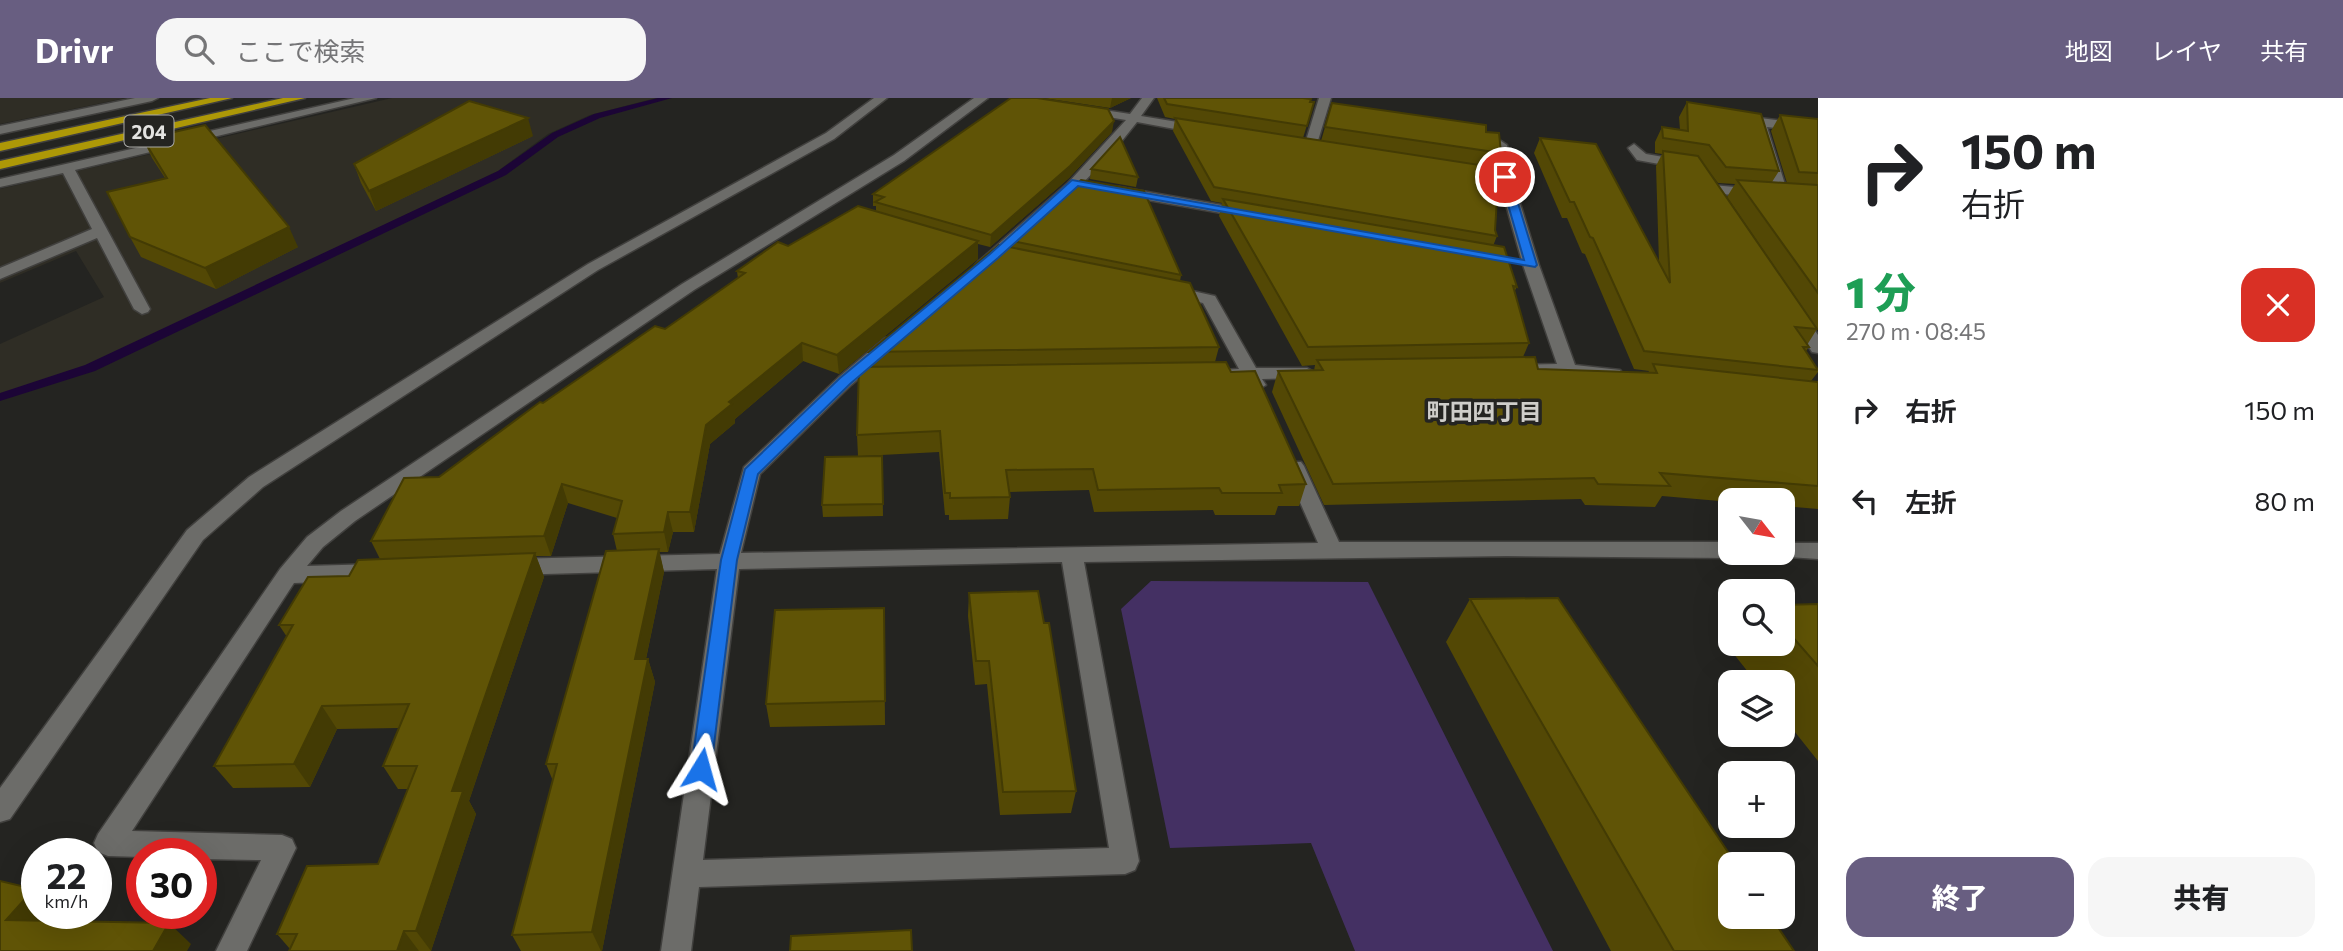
<!DOCTYPE html>
<html lang="ja">
<head>
<meta charset="utf-8">
<style>
	body { margin:0; font-family:Commissioner,"Noto Sans JP",sans-serif; background:#f6f6f6; color:#202124; height:100vh; display:flex; flex-direction:column; font-size:26px; white-space:nowrap }
	* { box-sizing:border-box; margin:0 }
	p { font-size:23px; color:#757577 }
	.icon { flex:none; width:38px; height:38px; fill:none; stroke:currentColor; stroke-width:2; stroke-linecap:round; stroke-linejoin:round }
	.map { position:relative; flex:1; overflow:hidden }
	.side { display:flex; flex-direction:column; background:#fff; width:525px }
	.side>* { flex:none }
	.hud { background:#fff; color:#202124; overflow:hidden }
	.needle { width:46px; rotate:121deg }
	.tools { position:absolute; left:1718px; top:390px; display:grid; gap:14px }
	.tools a { display:grid; place-items:center; width:77px; height:77px; border-radius:14px; background:#fff; box-shadow:0 7px 28px #0002; font-size:35px }
	.speed { position:absolute; left:21px; top:740px; display:flex; gap:14px; font-size:35px; font-weight:700; text-align:center }
	.speed>* { display:grid; place-content:center; width:91px; height:91px; border-radius:50%; background:#fff; box-shadow:0 7px 28px #0002; line-height:1 }
	.speed small { font-size:18px; font-weight:400 }
	.speed .limit { border:10px solid #d22; background:#fff; color:#111 }
	.pin { position:absolute; display:grid; place-items:center; width:60px; height:60px; color:#fff; margin:-30px; border:4px solid #fff; border-radius:50%; box-shadow:0 2px 7px #0007 }
	.me { position:absolute; width:77px; margin:-38px; rotate:8deg; stroke-linejoin:round; filter:drop-shadow(0 0 5px #0008) }
	.turn { display:flex; align-items:center; gap:24px; height:147px; padding:0 28px; font-size:32px }
	.turn .icon { width:91px; height:91px; stroke-width:2.5 }
	.turn b { display:block; font-size:49px; line-height:60px }
	.round { display:grid; place-items:center; flex:none; width:74px; height:74px; border-radius:21px; background:#f6f6f6 }
	.headline { display:flex; align-items:center; justify-content:space-between; height:119px; padding:0 28px }
	h1 { font-size:42px; font-weight:800; line-height:52px; color:#1e9e55 }
	.primary-button { display:flex; gap:14px; margin-top:auto; padding:14px 28px }
	.primary-button a { flex:1; height:80px; border-radius:21px; background:#685e81; color:#fff; font-size:28px; font-weight:800; line-height:80px; text-align:center }
	.primary-button a+a { background:#f6f6f6; color:#202124 }
	ul { padding:0; list-style:none }
	li { display:flex; align-items:center; gap:21px; height:91px; padding:0 28px }
	li div { flex:1 }
	li b { display:block; font-size:26px }
	li em { font-style:normal }
	header { display:flex; align-items:center; gap:42px; box-sizing:border-box; height:98px; padding:0 35px; background:#685e81; color:#fff }
	header strong { font-size:33px }
	nav { display:flex; gap:38px; margin-inline-start:auto; font-size:24px }
	.search { width:490px; height:63px; background:#f6f6f6; display:flex; align-items:center; gap:18px; box-sizing:border-box; padding:0 24px; border-radius:21px; color:#757577; font-size:26px }
	main { display:flex; flex:1; min-height:0 }
	.map>svg:first-child { display:block }
	.built { fill:#2f2d25 }
	.green { fill:#443063 }
	.lines { fill:none; stroke-linecap:round; stroke-linejoin:round }
	.stream { fill:#1c0536; fill-rule:evenodd }
	.lane-casing { stroke:#41403e; stroke-width:3 }
	.street-casing { stroke:#41403e; stroke-width:3 }
	.highway-casing { stroke:#41403e; stroke-width:3 }
	.lane { fill:#6c6c69; fill-rule:evenodd }
	.street { fill:#6c6c69; fill-rule:evenodd }
	.highway { fill:#ad9807; fill-rule:evenodd }
	.wall { fill:#534805 }
	.shaded-wall { fill:#433b04 }
	.building { fill:#605406; stroke:#433b04; stroke-width:2 }
	.route { fill:#1a73e8; stroke:#114b97; stroke-width:2 }
	.labels { text-anchor:middle; dominant-baseline:central; stroke-width:7; stroke-linejoin:round; paint-order:stroke }
	.shield { fill:#242421; stroke:#aaaaa7; stroke-width:2 }
	.shield-label { font-size:19px; font-weight:bold; fill:#e3e3e1 }
	.neighbourhood-label { font-size:23px; font-weight:bold; fill:#cfceca; stroke:#242421 }
</style>
</head>
<body>
<header>
<strong>Drivr</strong>
<div class="search"><svg class="icon" aria-label="search" viewBox="0 0 24 24"><circle cx="10" cy="10" r="6"/><path d="M15 15l6 6"/></svg>ここで検索</div>
<nav><a>地図</a><a>レイヤ</a><a>共有</a></nav>
</header>
<main>
<div class="map">
<svg width="1818" height="853" viewBox="0 0 1818 853">
	<rect width="100%" height="100%" fill="#242421"/>
	<!-- built -->
	<g class="built">
		<path d="M0,0H126L0,26Z"/>
		<path d="M392,0H656L590,17L548,36L498,73L93,265L0,296V246L104,199L76,153L0,185V91Z"/>
	</g>
	<!-- green -->
	<path class="green" d="M1151,483L1368,484L1553,853H1355L1311,745L1170,750L1121,511Z"/>
	<g class="lines">
		<!-- stream -->
		<path class="stream" d="M658,0H672L600,20L558,39L506,77L95,273L0,303V295L85,267L498,73L552,35L594,16Z"/>
		<defs>
			<g id="lane">
				<path d="M1760,20L1818,27V35L1767,29L1788,96L1786,99H1776L1774,96L1754,24Z"/>
				<path d="M1501,43L1507,47L1512,79L1505,83L1498,79L1495,47Z"/>
				<path d="M1634,46L1646,56L1687,63L1694,67L1687,71L1637,62L1628,50Z"/>
			</g>
			<g id="street">
				<path d="M135,0H158L152,3L0,36V28Z"/>
				<path d="M355,0H376L75,72L150,211L148,214L142,216L134,211L97,140L0,181V170L92,131L63,75L0,89V81Z"/>
				<path d="M874,0H887L834,41L598,172L263,389L203,442L10,721L0,724V690L187,432L249,379L588,166L826,35Z"/>
				<path d="M974,0H988L904,63L694,192L355,423L323,449L307,468L377,466L385,468L388,474L385,480L377,482L294,485L132,733L282,737L292,741L296,750L247,853H216L261,762L201,761V756H142V759L108,758L98,754L94,745L98,736L280,471L307,439L341,413L682,186L894,57Z"/>
				<path d="M1142,0H1154L1141,18L1202,28L1208,32L1202,36L1137,24C1094,80 1041,125 988,170H978L975,167L978,164L1067,86L1126,22L1078,14V8L1130,16Z"/>
				<path d="M1319,0H1331L1316,49L1310,53L1304,49Z"/>
				<path d="M1472,70L1505,75L1512,79L1539,167L1575,267L1620,272L1623,276L1620,280L1504,276L1501,272L1510,267L1557,266L1523,167L1499,82L1467,77V71Z"/>
				<path d="M1712,87L1757,91L1764,95L1757,99L1722,96L1731,109L1724,113L1719,112L1705,91Z"/>
				<path d="M1119,89L1250,112L1257,116L1250,120L1114,96V90Z"/>
				<path d="M1170,188L1215,198L1256,270H1307L1316,275L1307,280L1262,281L1266,287L1257,292L1251,291L1245,281L1221,280L1218,276L1221,272L1239,271L1203,205L1164,196L1162,193Z"/>
				<path d="M1796,212L1802,214L1818,237V255L1812,254L1788,217Z"/>
				<path d="M891,239L897,240L899,244L897,248L851,287L760,376L741,455L1318,445L1284,368L1287,364H1301L1304,368L1339,444H1731V455H1740L1731,460L1507,458L1084,464L1139,763L1135,772L1125,776L699,789L691,853H661L717,471L511,477L503,475L500,469L503,463L511,461L720,456L744,369L839,279L885,240ZM1062,464L1109,750L703,762L739,471Z"/>
				<path d="M1783,445H1818V461L1775,458L1773,455H1783Z"/>
			</g>
			<g id="highway">
				<path d="M210,0H232L0,53V45Z"/>
				<path d="M283,0H305L0,71V63Z"/>
			</g>
		</defs>
		<!-- lane casing -->
		<use href="#lane" class="lane-casing"/>
		<!-- street casing -->
		<use href="#street" class="street-casing"/>
		<!-- highway casing -->
		<use href="#highway" class="highway-casing"/>
		<!-- lane -->
		<use href="#lane" class="lane"/>
		<!-- street -->
		<use href="#street" class="street"/>
		<!-- highway -->
		<use href="#highway" class="highway"/>
	</g>
	<!-- wall -->
	<g class="wall">
		<path d="M1043,0H1131L1110,10Z"/>
		<path d="M1157,0H1304L1310,4H1314L1303,40L1321,43L1332,5L1486,34L1501,55L1495,70V132L1497,138L1493,148L1517,189L1514,194L1529,245L1523,259L1538,271L1648,275L1649,273L1634,271L1585,156L1582,155L1567,120H1562L1534,55L1540,40L1659,165L1656,68L1662,56L1655,55V44L1662,29L1680,32L1679,19L1687,4L1779,73L1772,84L1787,85L1771,33L1780,17L1818,21V232L1727,99L1735,86L1718,85L1701,63L1817,231L1807,247L1809,249L1806,253L1818,271V274L1811,283L1818,284V411L1783,408V402H1731V404L1662,398L1655,409L1585,407L1581,401L1324,407L1272,294L1278,273H1314L1315,267L1302,268L1219,118L1222,105L1211,103L1173,33L1175,21L1165,19Z"/>
		<path d="M1112,34L1069,80L990,149L978,146V161L839,276L803,263L735,321V325L710,346L694,434H673L668,454H659L664,474L646,561H648L655,584L602,853H521L512,837L553,683L546,666L617,453L613,436L617,420L568,405L551,458H536L544,479L469,703L476,716L431,853H289L290,851L277,836L378,766L408,691H398L383,668L399,630L337,631L310,689L233,690L214,668L287,539L279,527L349,478L380,461L371,443L439,379L543,305L665,231L738,181L737,173L788,148L876,113V108H873V96Z"/>
		<path d="M533,38L376,113L361,85L354,66Z"/>
		<path d="M143,41L298,149L216,191L141,159L130,139L165,80L152,60Z"/>
		<path d="M1091,71L1138,79L1136,89L1090,81Z"/>
		<path d="M1012,143L1181,177L1180,183L1219,249L1215,264L1231,274L1306,386L1299,408H1278L1275,417H1215L1213,412L1094,414L1089,392L1009,394L1010,399L1008,421L949,422V417H945L939,354L862,358H882L883,418L823,419L822,407L858,358L857,337L869,269V254L1011,149Z"/>
		<path d="M969,495L1044,525L1076,693L1071,715L1000,717L987,586L975,587L968,518Z"/>
		<path d="M1470,501L1794,853H1611L1446,544Z"/>
		<path d="M1818,506V663L1783,619V584H1756L1729,550L1733,546H1783V507Z"/>
		<path d="M884,510L885,627L770,629L766,606Z"/>
	</g>
	<!-- shaded-wall -->
	<g class="shaded-wall">
		<path d="M1112,0H1131L1110,10Z"/>
		<path d="M528,20L533,38L376,113L369,93Z"/>
		<path d="M1114,23L1112,34L1069,80L990,149L991,137Z"/>
		<path d="M289,129L298,149L216,191L205,170Z"/>
		<path d="M978,143V161L839,276L837,257Z"/>
		<path d="M802,245L803,263L735,321V325L710,346L694,434L690,414L706,327L729,304Z"/>
		<path d="M562,386L568,405L551,458L544,438Z"/>
		<path d="M668,414L673,434L668,454L664,434Z"/>
		<path d="M659,451L664,474L641,584L635,561Z"/>
		<path d="M535,455L544,479L469,703L476,716L431,853L416,833L452,693Z"/>
		<path d="M648,561L655,584L602,853H601L592,834Z"/>
		<path d="M322,608L337,631L310,689L294,666Z"/>
		<path d="M34,791L37,794V816H57L33,843L6,822Z"/>
		<path d="M169,825L191,846L187,853H153Z"/>
		<path d="M404,833L419,853H397Z"/>
	</g>
	<!-- building -->
	<g class="building">
		<path d="M1011,0H1037L1108,11L1114,23L1070,68L991,137L875,104L884,99L873,96Z"/>
		<path d="M1164,0H1303L1311,1L1310,4H1314L1307,28L1167,6Z"/>
		<path d="M469,3L528,20L369,93L354,66Z"/>
		<path d="M1687,4L1761,16L1779,73L1726,69L1709,47L1663,40L1662,29L1688,33Z"/>
		<path d="M1332,5L1486,27V34L1499,35L1501,55L1325,29Z"/>
		<path d="M1780,17L1818,21V75L1799,74Z"/>
		<path d="M1175,20L1499,70L1495,132L1497,138L1214,89Z"/>
		<path d="M205,27L289,129L205,170L130,139L107,94L167,80L143,41Z"/>
		<path d="M1120,39L1138,79L1091,71Z"/>
		<path d="M1540,40L1596,46L1670,185L1663,53L1698,58L1817,231L1795,229L1809,249H1803L1818,272L1644,253L1593,140L1590,139L1574,104H1570Z"/>
		<path d="M1081,82L1144,93L1181,177L1012,143Z"/>
		<path d="M1737,82L1818,87V195Z"/>
		<path d="M1223,101L1504,149L1517,189L1513,188L1529,245L1308,249Z"/>
		<path d="M858,108L978,143L837,257L802,245L729,304L732,306L706,327L690,414H668L664,434L613,436L622,403L562,386L544,438L371,443L404,380L439,379L540,304L543,305L655,228L665,231L745,175L737,173L778,144L788,148Z"/>
		<path d="M999,147L1190,185L1219,249L869,254Z"/>
		<path d="M1535,259L1538,271L1657,275L1653,266L1818,284V388L1660,375L1670,388L1598,386L1594,380L1333,386L1278,273L1323,272L1317,262Z"/>
		<path d="M1226,264L1231,274L1255,273L1306,386L1279,387L1282,395H1222L1219,390L1098,392L1093,371L1006,372L1010,399L950,400V395H945L940,333L857,337L859,269Z"/>
		<path d="M882,358L883,406L822,407L825,359Z"/>
		<path d="M659,451L635,561H648L592,834L512,837L557,666H546L606,453Z"/>
		<path d="M535,455L452,693H463L416,833H404L397,853H289L297,836H277L307,768L378,766L417,668H383L409,606L322,608L294,666L214,668L293,527H279L308,479L349,478L358,462Z"/>
		<path d="M1038,493L1044,525H1049L1076,693L1003,694L989,563H976L969,495Z"/>
		<path d="M1558,500L1736,766H1731V819H1771L1794,853H1674L1470,501Z"/>
		<path d="M1818,506V568L1783,528V507Z"/>
		<path d="M884,510L885,603L766,606L775,512Z"/>
		<path d="M0,783L34,791L6,822L169,825L153,853H0Z"/>
		<path d="M911,832L912,853H790L791,838Z"/>
	</g>
	<!-- route -->
	<path class="route" d="M1505,76L1510,79L1537,167L1535,169L1078,88L998,160L850,286L758,376L737,462L711,671L708,677L701,680L694,677L691,671L721,462L745,371L840,280L990,156L1072,82L1524,162L1500,79Z"/>
	<g class="labels">
		<!-- shield labels -->
		<rect class="shield" x="124.5" y="17.5" width="49" height="31" rx="5"/>
		<g class="shield-label">
			<text x="149" y="33">204</text>
		</g>
		<!-- neighbourhood labels -->
		<g class="neighbourhood-label">
			<text x="1484" y="313">町田四丁目</text>
		</g>
	</g>
</svg>
<div class="tools">
<a><svg class="needle" viewBox="-14 -14 28 28"><path d="M0-13l5 13h-10z" fill="#e53935"/><path d="M0 13l5-13h-10z" fill="#757577"/></svg></a>
<a><svg class="icon" aria-label="search" viewBox="0 0 24 24"><circle cx="10" cy="10" r="6"/><path d="M15 15l6 6"/></svg></a>
<a><svg class="icon" aria-label="layers" viewBox="0 0 24 24"><path d="M12 4l9 5-9 5-9-5zM3 14l9 5 9-5"/></svg></a>
<a>+</a>
<a>−</a>
</div>
<div class="speed"><div>22<small>km/h</small></div><div class="limit">30</div></div>
<div class="pin" style="left:1505px;top:79px;background:#d93025"><svg class="icon" aria-label="arrive" viewBox="0 0 24 24"><path d="M6 21V4h12l-3 4 3 4H6"/></svg></div>
<svg class="me" style="left:701px;top:671px" viewBox="-20 -20 40 40"><path d="M0-17L14 15 0 8-14 15z" fill="#1a73e8" stroke="#fff" stroke-width="4"/></svg>
</div>
<section class="side">
<div class="hud">
<div class="turn"><svg class="icon" aria-label="right" viewBox="0 0 24 24"><path d="M7 20v-9h11M14 6l5 5-5 5"/></svg><div><b>150 m</b>右折</div></div>
</div>
<div class="headline"><div><h1>1 分</h1><p>270 m · 08:45</p></div><a class="round" style="background:#d93025;color:#fff"><svg class="icon" aria-label="close" viewBox="0 0 24 24"><path d="M6 6l12 12M18 6L6 18"/></svg></a></div>
<ul>
<li><svg class="icon" aria-label="right" viewBox="0 0 24 24"><path d="M7 20v-9h11M14 6l5 5-5 5"/></svg><div><b>右折</b></div><em>150 m</em></li>
<li><svg class="icon" aria-label="left" viewBox="0 0 24 24"><path d="M17 20v-9H6M10 6l-5 5 5 5"/></svg><div><b>左折</b></div><em>80 m</em></li>
</ul>
<div class="primary-button"><a>終了</a><a>共有</a></div>
</section>
</main>
</body>
</html>
